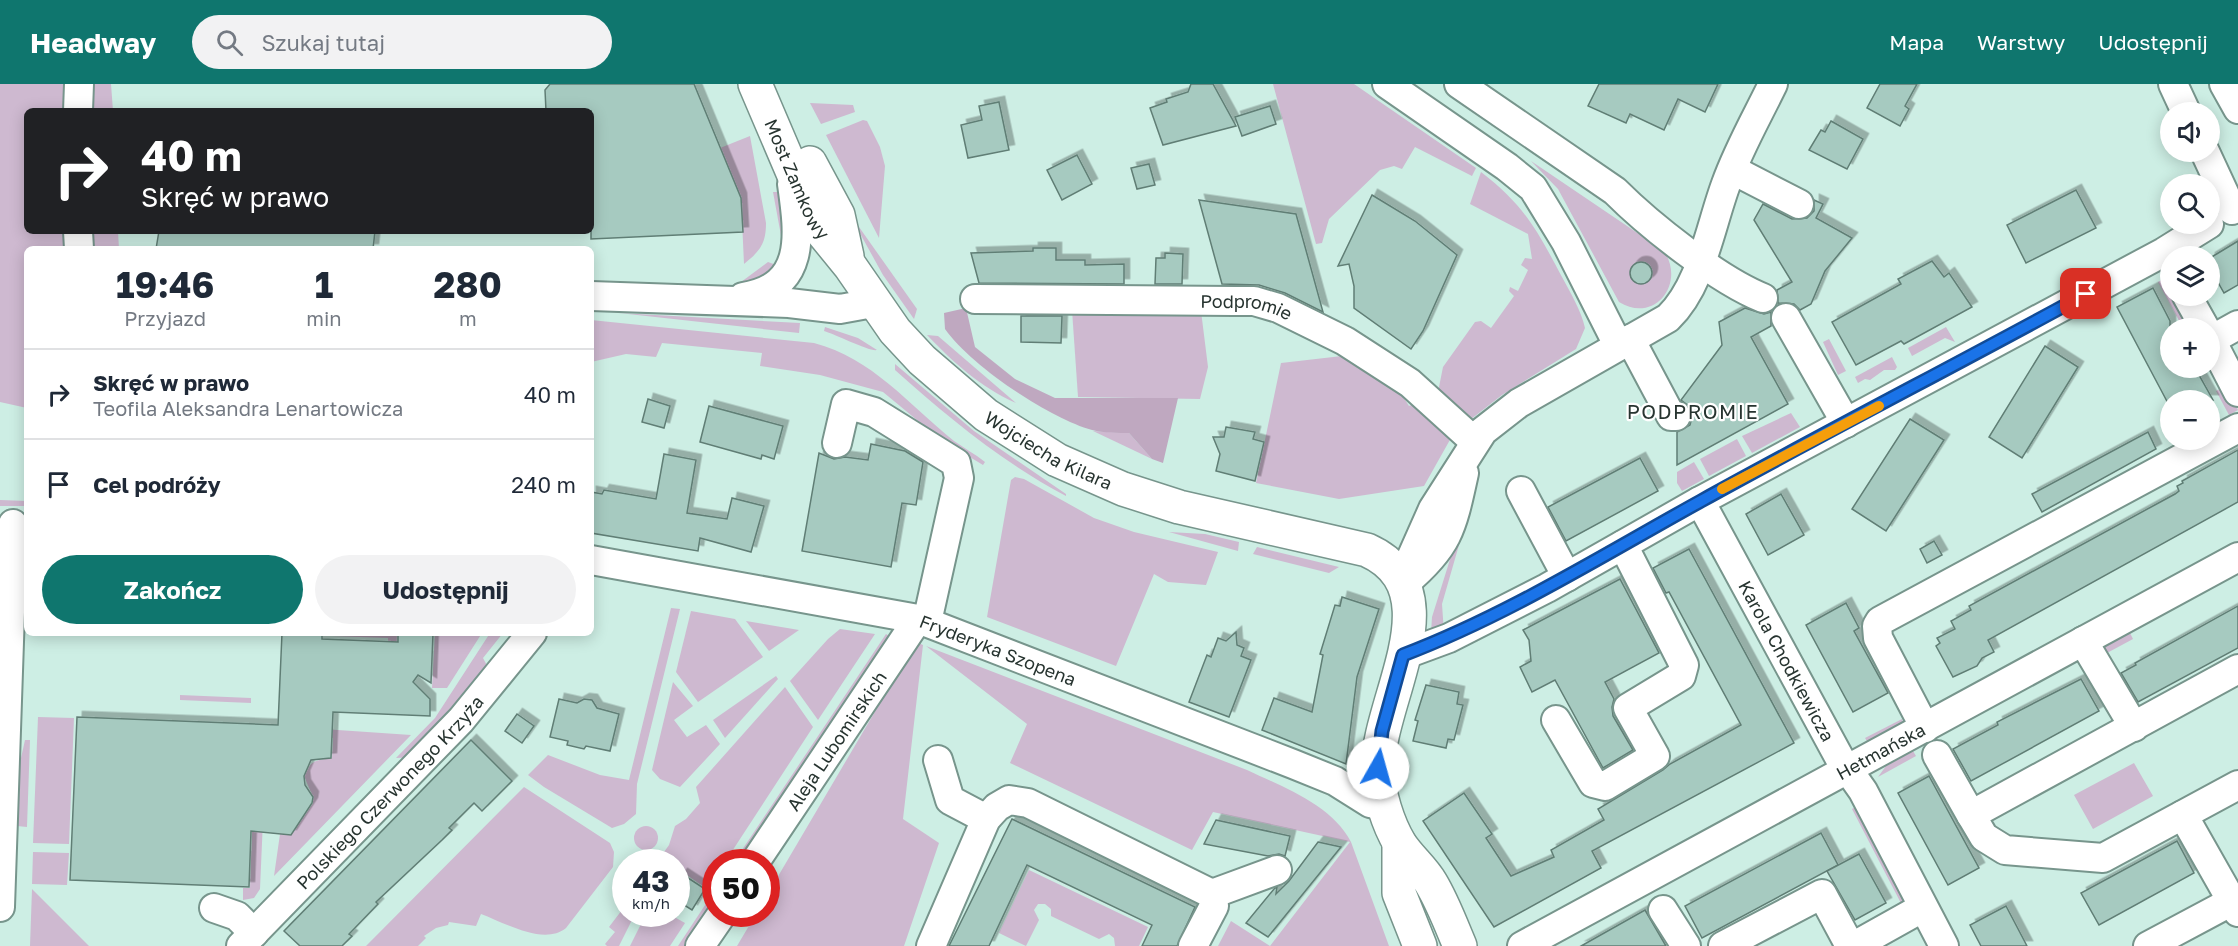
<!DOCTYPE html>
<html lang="pl">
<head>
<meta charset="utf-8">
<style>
	body { margin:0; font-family:"Golos Text",sans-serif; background:#f2f2f3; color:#1f2937; height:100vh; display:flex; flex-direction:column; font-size:22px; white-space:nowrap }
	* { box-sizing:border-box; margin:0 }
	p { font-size:20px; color:#747a83 }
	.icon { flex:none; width:33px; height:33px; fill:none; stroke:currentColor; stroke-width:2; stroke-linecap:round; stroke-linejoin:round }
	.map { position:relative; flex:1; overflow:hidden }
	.side { position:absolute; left:24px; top:162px; width:570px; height:390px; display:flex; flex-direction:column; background:#fff; border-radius:9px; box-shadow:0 3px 15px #0003 }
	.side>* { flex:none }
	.top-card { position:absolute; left:24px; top:24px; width:570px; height:126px; border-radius:9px; box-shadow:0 3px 15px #0003; background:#202124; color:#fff; overflow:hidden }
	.tools { position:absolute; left:2160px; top:18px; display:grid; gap:12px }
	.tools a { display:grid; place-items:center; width:60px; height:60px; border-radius:50%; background:#fff; box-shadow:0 3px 15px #0003; font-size:30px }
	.speed { position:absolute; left:612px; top:765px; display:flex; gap:12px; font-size:30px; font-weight:700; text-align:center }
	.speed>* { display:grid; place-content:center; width:78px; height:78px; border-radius:50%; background:#fff; box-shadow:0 3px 15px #0003; line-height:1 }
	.speed small { font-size:15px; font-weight:400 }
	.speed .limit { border:9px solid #d22; background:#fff; color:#111 }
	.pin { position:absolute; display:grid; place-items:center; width:51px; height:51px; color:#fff; margin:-26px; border-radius:12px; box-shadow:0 3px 9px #0006 }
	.me { position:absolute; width:66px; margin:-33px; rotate:7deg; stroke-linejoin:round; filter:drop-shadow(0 0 4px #0008) }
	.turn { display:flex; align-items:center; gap:21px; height:126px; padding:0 18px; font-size:27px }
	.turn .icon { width:78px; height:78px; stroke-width:2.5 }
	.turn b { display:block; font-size:42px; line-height:51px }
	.eta { display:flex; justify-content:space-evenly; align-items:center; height:102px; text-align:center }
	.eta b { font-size:36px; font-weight:700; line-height:42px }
	.action { display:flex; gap:12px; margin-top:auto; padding:12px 18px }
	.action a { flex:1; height:69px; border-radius:36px; background:#0f766e; color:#fff; font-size:24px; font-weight:700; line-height:69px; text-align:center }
	.action a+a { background:#f2f2f3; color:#1f2937 }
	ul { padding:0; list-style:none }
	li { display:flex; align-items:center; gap:18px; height:90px; padding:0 18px; border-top:2px solid #e0e1e3 }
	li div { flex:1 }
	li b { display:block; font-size:22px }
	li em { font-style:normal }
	header { display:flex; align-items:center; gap:36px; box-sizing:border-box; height:84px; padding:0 30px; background:#0f766e; color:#fff }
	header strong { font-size:28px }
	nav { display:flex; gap:33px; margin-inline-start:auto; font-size:21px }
	.search { width:420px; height:54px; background:#f2f2f3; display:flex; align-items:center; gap:15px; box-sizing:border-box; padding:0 21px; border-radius:33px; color:#747a83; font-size:22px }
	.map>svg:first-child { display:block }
	.green { fill:#ceb9d0 }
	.forest { fill:#bfa8c0 }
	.building { fill:#a6cac0; stroke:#607e75; stroke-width:1.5; filter:url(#shadow) }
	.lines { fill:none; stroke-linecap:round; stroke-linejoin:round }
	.minor-casing { stroke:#77958c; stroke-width:32 }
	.major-casing { stroke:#77958c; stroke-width:36 }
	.minor { stroke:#fff; stroke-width:28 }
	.major { stroke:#fff; stroke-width:33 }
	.route-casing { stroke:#114b97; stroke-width:15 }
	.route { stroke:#1a73e8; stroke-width:10 }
	.slow { stroke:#f59e0b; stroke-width:10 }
	.labels { text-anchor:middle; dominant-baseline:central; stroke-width:4.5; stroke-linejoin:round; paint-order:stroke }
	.street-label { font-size:18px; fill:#273430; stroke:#fff }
	.neighbourhood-label { font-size:20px; letter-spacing:1.5px; fill:#273430; stroke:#fff }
</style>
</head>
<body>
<header>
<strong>Headway</strong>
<div class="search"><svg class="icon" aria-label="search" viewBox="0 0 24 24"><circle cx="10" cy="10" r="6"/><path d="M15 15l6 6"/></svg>Szukaj tutaj</div>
<nav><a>Mapa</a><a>Warstwy</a><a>Udostępnij</a></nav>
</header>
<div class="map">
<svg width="2238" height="862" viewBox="0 0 2238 862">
	<defs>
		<filter id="shadow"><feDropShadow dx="5.5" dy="-5.5" stdDeviation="0" flood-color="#0004"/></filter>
	</defs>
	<rect width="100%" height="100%" fill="#cdeee4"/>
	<!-- green -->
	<g class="green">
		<path d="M0,0H111L113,27H27V147H118L119,165H27V324L0,318Z"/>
		<path d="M1273,0H1354L1476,84L1472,92L1415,63L1402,85L1394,82L1380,86L1329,135L1322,159L1316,160Z"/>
		<path d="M810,19L853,21L855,28L821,40Z"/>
		<path d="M863,36L867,37L880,63L885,82L879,154L826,51Z"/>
		<path d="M750,52L766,139C766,160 760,167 744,180L741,114L720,64Z"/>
		<path d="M1531,77L1664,167C1686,200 1654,240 1619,218L1558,105Z"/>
		<path d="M1481,88C1524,121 1537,146 1562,193C1571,210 1581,226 1585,244L1576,265L1502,311L1466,339L1438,308L1443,283L1475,238L1481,237L1491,244L1514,212L1509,207L1510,203L1518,207L1528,186L1521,181L1525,174L1532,175L1528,150L1470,120Z"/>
		<path d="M773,108H777L786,144L782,157Z"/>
		<path d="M859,143L917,225L914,235L883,191L857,144Z"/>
		<path d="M768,178L779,182L765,193L741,198Z"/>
		<path d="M2167,193L2170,199V212H2177L2195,244H2183L2158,198Z"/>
		<path d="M1072,226L1201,227L1208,283L1200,315L1078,313Z"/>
		<path d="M619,229L800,239L799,249Z"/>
		<path d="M591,236L814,259C872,274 908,320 954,357C964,364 975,370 985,378L983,381L940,355L883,308L820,291L760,282L762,269L662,259L656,273L626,270L591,278Z"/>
		<path d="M825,243L858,254L877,266C870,268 835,250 824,247Z"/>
		<path d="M1946,243L1955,258L1945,254L1912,272L1908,264Z"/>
		<path d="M927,251L938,252L1016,319C980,303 954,279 927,251Z"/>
		<path d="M1829,255L1846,287L1838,291L1823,258Z"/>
		<path d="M1342,272C1371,287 1392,293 1409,322L1414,320L1451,354L1424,402L1339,415L1256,399L1281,279Z"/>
		<path d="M1892,273L1897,283L1895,286H1884L1870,296L1865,295L1858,299L1855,293Z"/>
		<path d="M895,280L974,347L1066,410V412C1002,378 949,334 895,286Z"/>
		<path d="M2225,302L2238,326L2229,331L2216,307Z"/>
		<path d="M1791,329L1800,343L1752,369L1742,352Z"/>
		<path d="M1093,347L1129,349L1152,375Z"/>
		<path d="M1737,355L1746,372L1709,392L1700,375Z"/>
		<path d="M1694,378L1704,395L1682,407L1677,399V388Z"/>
		<path d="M1015,393L1024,395L1094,434L1134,448L1218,468L1206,501L1168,498L1154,490L1116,582L987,533L1011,396Z"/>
		<path d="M0,416L27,417V422H0Z"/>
		<path d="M1169,448L1205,450L1239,458L1238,467Z"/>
		<path d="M1457,453L1461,454L1442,520L1444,549H1431L1432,533Z"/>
		<path d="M1257,463L1339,483L1329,489L1253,470Z"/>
		<path d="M671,524L680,525L637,700L636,730L624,740L612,744L544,703L528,691L548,671L600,691L629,696Z"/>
		<path d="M691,527L735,535L763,573L698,618L676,588Z"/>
		<path d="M746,537L799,546L769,567Z"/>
		<path d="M840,545L875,550L818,636L790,597L828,555Z"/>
		<path d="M332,549H397L396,569H388V554L332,552Z"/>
		<path d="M435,549H482L447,604H432Z"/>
		<path d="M490,549H503L483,574L492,591L418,673L396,674L435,634Z"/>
		<path d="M2130,549L2133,555L2107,569L2104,563Z"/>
		<path d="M886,550L892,554L743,778H734Z"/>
		<path d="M916,558L923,561L903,735L939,759L904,862H737L756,830H766L767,811Z"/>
		<path d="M926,562L1247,686C1283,703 1332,721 1351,758L1389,862H1218L1231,837L1270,862L1350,758L1213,728L1192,766L1010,679L1027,640Z"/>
		<path d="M776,592L778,595L725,654L713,636Z"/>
		<path d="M673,598L693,622L674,636L687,653L706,641L720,660L680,703L660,695L652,686Z"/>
		<path d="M785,603L813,643L725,778H716L715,792L707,805L677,784L676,778H666L664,768L669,761L675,742L686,735L700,719L696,703Z"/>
		<path d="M180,611L251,614V619L180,616Z"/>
		<path d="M38,633L74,634L69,760L33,759Z"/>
		<path d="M1902,635L1903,638L1872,657H1867L1865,654Z"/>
		<path d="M279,642L411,651L274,792L280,750L291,751L313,719V713L304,692C310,677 315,676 332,674L333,654L281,651Z"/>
		<path d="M256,644H267L260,805L254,814L243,816V804H250Z"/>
		<path d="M25,656H30L27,743L17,742V692Z"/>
		<path d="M1913,667L1916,672L1878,693L1886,682Z"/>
		<path d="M2134,679L2153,712L2093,745L2074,711Z"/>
		<path d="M524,703L610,759L614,768L613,783L566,844C544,862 505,839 481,830L476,842L449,838L448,841L436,844L424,852L426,854L418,862H366Z"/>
		<path d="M1858,721L1906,808L1904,825L1852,725Z"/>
		<circle cx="646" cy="754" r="12"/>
		<path d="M33,768L69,769L67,801L32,800Z"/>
		<path d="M1029,786L1148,843L1139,862H1115L1114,854L1109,850L1099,855L1051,832V825L1045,820H1038L1034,826L1039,836L1026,862L999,849Z"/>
		<path d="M32,805L89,862H30Z"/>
		<path d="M715,806V820L688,862H678Z"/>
		<path d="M625,822L626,830H635L619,862H607L605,860L615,848L609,843Z"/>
		<path d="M646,830H669L685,839L670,862H630Z"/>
	</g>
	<!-- forest -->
	<path class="forest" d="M966,224L975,263L1015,295L1055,314H1178L1163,379L1152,375L1129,349C1118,349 1104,349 1092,346C1049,334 971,282 945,245L944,229Z"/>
	<!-- building -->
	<g class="building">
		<path d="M550,0H694L741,114L743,148L591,155V27H546L545,6Z"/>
		<path d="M1191,0H1213L1236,42L1163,61L1150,24L1167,18L1166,15L1188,8Z"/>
		<path d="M1599,0H1718L1705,28L1678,15L1664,46L1630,30L1626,39L1588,22Z"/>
		<path d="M1880,0H1917L1905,22L1909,25L1900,42L1867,24Z"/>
		<path d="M999,18L1009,66L968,74L961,41L982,36L979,22Z"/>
		<path d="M1270,22L1276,40L1242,52L1235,33Z"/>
		<path d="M1831,37L1863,55L1847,85L1809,66L1821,46L1825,48Z"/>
		<path d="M1077,71L1092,100L1062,116L1047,86Z"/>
		<path d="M1149,80L1155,101L1137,105L1131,84Z"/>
		<path d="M2076,106L2096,144L2026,179L2007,141Z"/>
		<path d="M1372,111L1415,137L1457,171L1423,247L1411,265L1354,224V202L1349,180L1338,182Z"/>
		<path d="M1199,116L1296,130L1323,228L1285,209L1259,201L1222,200Z"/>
		<path d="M1814,116L1823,120L1816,134L1852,154L1825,187L1811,220L1800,226L1794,220L1778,219L1777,206L1792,198L1754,136L1763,120L1792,135L1807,134L1814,127Z"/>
		<path d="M159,147H375L373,165H156Z"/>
		<path d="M2238,157V201L2224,209L2210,184V174Z"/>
		<path d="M1033,164H1056V176H1085V181L1124,180V200L979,199L971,169L1033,167Z"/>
		<path d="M1165,169L1183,170L1182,200H1155L1156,174H1165Z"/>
		<path d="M1932,177L1944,193L1949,189L1972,223L1904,260L1901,257L1856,281L1832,238L1901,200L1898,195Z"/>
		<circle cx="1641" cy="189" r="11"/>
		<path d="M2153,204L2170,237V284H2195L2213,316H2170V323L2117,223Z"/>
		<path d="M1745,224L1764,230L1771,228V242L1751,253L1788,320L1677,381V348L1690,341L1692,333L1690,323L1681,316L1722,261L1719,238Z"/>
		<path d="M1021,232H1062L1061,259L1021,258Z"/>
		<path d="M2045,262L2078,283L2022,374L1989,353Z"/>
		<path d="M648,315L670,322L664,344L642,338Z"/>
		<path d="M709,322L783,342L774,375L762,371L761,375L700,358Z"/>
		<path d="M1910,335L1944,356L1886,447L1852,425Z"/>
		<path d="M1226,343L1255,348L1253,355L1264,358L1255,397L1216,387L1220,370L1213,353H1224Z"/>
		<path d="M2148,348L2156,365L2042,428L2032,410Z"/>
		<path d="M871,360L905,367L923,378L916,421L902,419L891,483L802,467L819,369L834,375L845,373L868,376Z"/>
		<path d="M2238,366V418L1988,556L1994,568L1982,574L1977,582L1953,593L1936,562L1940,559L1937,554L1955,545L1951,537L1971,526L1969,522L2175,410L2179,407L2177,402L2183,399L2182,397Z"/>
		<path d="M664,370L696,376L687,429L727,435L732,414L764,422L751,468L700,454L698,467L591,449V408L602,410L604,406L656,415Z"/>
		<path d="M1640,374L1658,407L1566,457L1548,423Z"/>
		<path d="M1781,410L1804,451L1768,471L1746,430Z"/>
		<path d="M1934,457L1942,471L1927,479L1920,465Z"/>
		<path d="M1689,465L1794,659L1592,767L1601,784L1494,843L1423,737L1464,709L1492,750L1486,754L1511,792L1554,773L1551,766L1604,736L1598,725L1663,686L1670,680L1741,641L1669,508L1666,509L1653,484Z"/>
		<path d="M1620,495L1659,569L1605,598L1614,615L1612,623L1613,632L1633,666L1603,684L1555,596L1532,608L1520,583L1531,577L1529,556L1523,546Z"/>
		<path d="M1342,513L1379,525L1357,593L1346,680L1262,646L1274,614L1312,628L1323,571L1320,570L1335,521L1340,522Z"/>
		<path d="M1846,519L1859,544L1854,547L1888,609L1853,628L1806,541Z"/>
		<path d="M2238,522V564L2138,618L2121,589L2136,581L2135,579Z"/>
		<path d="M1236,548L1237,561L1244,564L1241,572L1251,576L1229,633L1189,618L1207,571L1211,573L1218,554L1226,557Z"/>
		<path d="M282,549H322V555L398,558V549H433L431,599L418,591L413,598L430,615V632L333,628L331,674L311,676L304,692L305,701L313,713L312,719L291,751L251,747L249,803L70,796L77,633L278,641Z"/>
		<path d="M2081,595L2099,627L1971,697L1953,665L1998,641L1997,638Z"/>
		<path d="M1426,601L1459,608L1457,620L1463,621L1454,656L1448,655L1446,664L1413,657L1418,637L1415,636Z"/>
		<path d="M559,615L577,619L584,615L592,616L597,624L619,630L610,667L586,662L584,665L567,661L568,657L550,653Z"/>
		<path d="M517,630L534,642L522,659L505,647Z"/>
		<path d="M471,656L512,697L482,727L474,719L449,744L452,746L442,756L376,818L378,820L349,850L352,852L342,862H300L284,847Z"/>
		<path d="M1929,692L1979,784L1948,801L1898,709Z"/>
		<path d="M1012,735L1195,823L1177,862H1142L1152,841L1027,781L989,862H949Z"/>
		<path d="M1216,736L1290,752L1285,772L1279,770L1268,772L1204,760Z"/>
		<path d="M1821,749L1838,781L1702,854L1685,822Z"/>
		<path d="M2177,757L2194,789L2099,841L2081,809Z"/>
		<path d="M1318,758L1341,763L1268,853L1246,839L1274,805L1277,803L1276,810L1289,797Z"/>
		<path d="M1859,770L1886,819L1855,836L1827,787Z"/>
		<path d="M682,790L705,805L692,826L676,816V799Z"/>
		<path d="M2006,822L2027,862H1981L1970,841Z"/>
		<path d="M1645,826L1666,862H1581Z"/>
	</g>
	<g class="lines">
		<defs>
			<g id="minor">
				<path d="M1387,0L1507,83L1533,104L1566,158L1618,261"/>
				<path d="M1459,0L1615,107C1649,141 1718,196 1763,214"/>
				<path d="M2173,0L2186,28"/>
				<path d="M2224,0L2238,25"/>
				<path d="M78,27L79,0"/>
				<path d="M2205,68L2232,126"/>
				<path d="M1733,86L1799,120"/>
				<path d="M78,147L79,165"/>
				<path d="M591,212L789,219L840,225L873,219"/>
				<path d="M2187,212L2205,244"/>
				<path d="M743,213C807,203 799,150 792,100"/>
				<path id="s1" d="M975,215L1234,217H1254L1278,224L1345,257L1410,299L1474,357"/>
				<path d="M1786,234L1846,339"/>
				<path d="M2210,254L2238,308"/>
				<path d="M1630,255L1671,332H1676"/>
				<path d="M2211,256L2238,241"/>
				<path d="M837,359L846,320L874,328L956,379L959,394L927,538"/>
				<path d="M1521,407L1567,493"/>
				<path id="s2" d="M1700,417L1839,673L1863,707L1944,862"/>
				<path id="s3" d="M591,476L918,535L1293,680L1335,697L1370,719L1385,722"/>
				<path d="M1405,499L1409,479L1433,425L1483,347L1519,319L1668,234C1702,201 1710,143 1726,100C1738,66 1757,33 1773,0"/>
				<path d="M1405,499C1449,462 1452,444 1464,389"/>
				<path d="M2083,557L2134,643"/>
				<path d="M1403,571L1449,554L1547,504L1700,417L2164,168L2209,140"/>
				<path d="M2238,585L1971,731L1984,753L2005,766L2103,774L2238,701"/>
				<path d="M1556,636L1593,699L1605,702L1655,672L1628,624L1681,592L1684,581L1623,461"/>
				<path d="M1925,644L1878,554L1877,542L1880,537L2238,344"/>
				<path d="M1937,671L1971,731"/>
				<path d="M938,676L950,716L986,735"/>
				<path d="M2183,731L2238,828"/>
				<path id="s4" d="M755,778L918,535"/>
				<path d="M1212,810L1277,786"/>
				<path d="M0,823L13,440"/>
				<path d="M214,824L237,832L254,849"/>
				<path d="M1663,826L1686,862"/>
				<path id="s5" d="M241,862L461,636L532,549"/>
				<path d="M700,862L722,830"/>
				<path d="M931,862L986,735L997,723L1009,716L1028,719L1212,810L1214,822L1193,862"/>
				<path id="s6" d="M1522,862L2238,473"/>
				<path d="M1723,862L1822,810L1850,862"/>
				<path d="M1854,862L1922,824"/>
				<path d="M2148,862L2238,814"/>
			</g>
			<g id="major">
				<path id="s7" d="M755,0L814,138L850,182L895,247L922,276L986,331L1057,376L1123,405L1179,423L1367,466C1456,506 1377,616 1378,686C1378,709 1388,740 1400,760C1409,774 1423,785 1431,799C1443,819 1451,841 1460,862"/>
				<path d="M810,79L838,131L847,172"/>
				<path d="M1399,759V809L1420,862"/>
			</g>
		</defs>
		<!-- minor casing -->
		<use href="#minor" class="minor-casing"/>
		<!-- major casing -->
		<use href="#major" class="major-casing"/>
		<!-- minor -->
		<use href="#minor" class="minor"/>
		<!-- major -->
		<use href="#major" class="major"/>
	</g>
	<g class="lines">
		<defs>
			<path id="route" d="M1378,684L1382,647L1403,571C1508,531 1603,471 1701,417C1829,346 1958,280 2086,210"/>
		</defs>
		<!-- route casing -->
		<use href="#route" class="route-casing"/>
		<!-- route -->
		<use href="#route" class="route"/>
		<!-- slow -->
		<path class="slow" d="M1722,405L1879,322"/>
	</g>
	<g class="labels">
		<!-- street labels -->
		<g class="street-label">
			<text stroke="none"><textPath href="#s7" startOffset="104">Most Zamkowy</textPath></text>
			<text stroke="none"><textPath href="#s1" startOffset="272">Podpromie</textPath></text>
			<text stroke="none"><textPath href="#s7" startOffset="482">Wojciecha Kilara</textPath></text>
			<text stroke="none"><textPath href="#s3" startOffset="418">Fryderyka Szopena</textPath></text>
			<text stroke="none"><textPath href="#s2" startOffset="182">Karola Chodkiewicza</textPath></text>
			<text stroke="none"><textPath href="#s4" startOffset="146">Aleja Lubomirskich</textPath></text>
			<text stroke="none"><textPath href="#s6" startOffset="408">Hetmańska</textPath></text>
			<text stroke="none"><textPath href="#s5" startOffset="214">Polskiego Czerwonego Krzyża</textPath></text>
		</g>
		<!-- neighbourhood labels -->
		<g class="neighbourhood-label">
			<text x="1693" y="327">PODPROMIE</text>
		</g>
	</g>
</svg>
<div class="tools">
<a><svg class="icon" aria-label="sound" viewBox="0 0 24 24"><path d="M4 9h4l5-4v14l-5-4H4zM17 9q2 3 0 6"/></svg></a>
<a><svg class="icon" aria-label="search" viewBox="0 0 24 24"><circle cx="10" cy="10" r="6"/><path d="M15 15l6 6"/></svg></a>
<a><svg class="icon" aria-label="layers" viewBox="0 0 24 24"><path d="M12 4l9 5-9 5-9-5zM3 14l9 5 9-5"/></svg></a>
<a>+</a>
<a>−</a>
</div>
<div class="speed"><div>43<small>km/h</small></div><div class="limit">50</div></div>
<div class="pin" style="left:2086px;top:210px;background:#d93025"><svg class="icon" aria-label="arrive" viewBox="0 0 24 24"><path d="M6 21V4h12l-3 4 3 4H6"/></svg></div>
<svg class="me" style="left:1378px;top:684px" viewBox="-20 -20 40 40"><circle r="19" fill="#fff"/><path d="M0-13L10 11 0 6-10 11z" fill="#1a73e8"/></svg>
<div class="top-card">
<div class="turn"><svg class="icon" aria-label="right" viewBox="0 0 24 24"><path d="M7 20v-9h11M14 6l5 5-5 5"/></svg><div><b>40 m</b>Skręć w prawo</div></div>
</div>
<section class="side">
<div class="eta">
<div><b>19:46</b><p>Przyjazd</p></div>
<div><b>1</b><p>min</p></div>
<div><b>280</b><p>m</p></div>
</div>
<ul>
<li><svg class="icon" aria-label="right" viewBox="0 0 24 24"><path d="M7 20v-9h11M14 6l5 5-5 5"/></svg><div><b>Skręć w prawo</b><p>Teofila Aleksandra Lenartowicza</p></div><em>40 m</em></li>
<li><svg class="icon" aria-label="arrive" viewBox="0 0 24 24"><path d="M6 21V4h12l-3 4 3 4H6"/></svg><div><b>Cel podróży</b></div><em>240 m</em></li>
</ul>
<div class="action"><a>Zakończ</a><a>Udostępnij</a></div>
</section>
</div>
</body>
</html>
